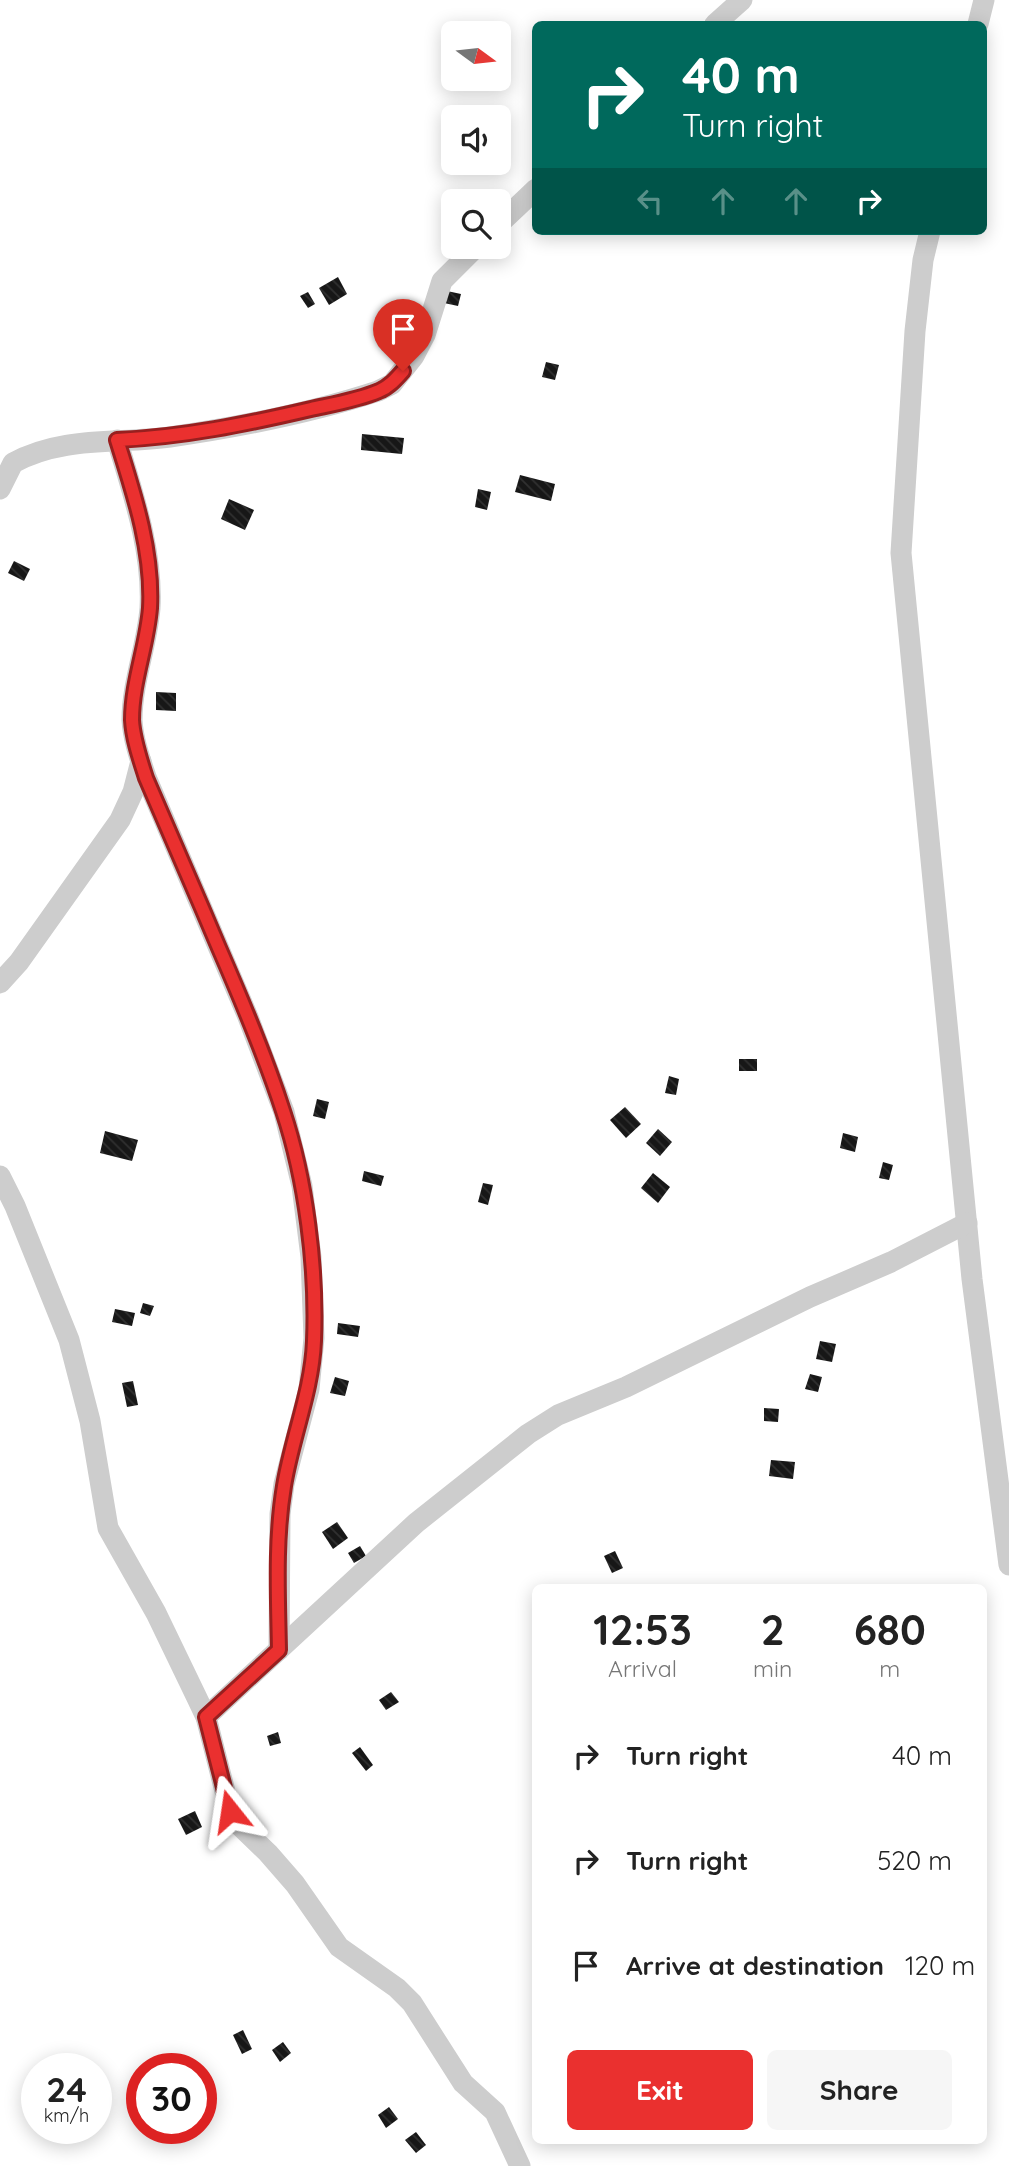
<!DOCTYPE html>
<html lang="en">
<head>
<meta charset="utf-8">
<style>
	body { margin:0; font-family:Quicksand,sans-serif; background:#f6f6f6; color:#222; height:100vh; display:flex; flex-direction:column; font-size:26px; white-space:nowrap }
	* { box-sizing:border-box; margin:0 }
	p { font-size:23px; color:#767676 }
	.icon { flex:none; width:38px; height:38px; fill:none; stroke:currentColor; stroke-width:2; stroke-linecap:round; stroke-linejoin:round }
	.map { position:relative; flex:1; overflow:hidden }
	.details { position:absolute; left:532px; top:1584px; width:455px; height:560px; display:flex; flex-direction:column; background:#fff; border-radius:10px; box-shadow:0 4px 18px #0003 }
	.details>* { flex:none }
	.top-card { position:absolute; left:532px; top:21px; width:455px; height:214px; border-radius:10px; box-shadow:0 4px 18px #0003; background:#00695c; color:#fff; overflow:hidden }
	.needle { width:46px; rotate:105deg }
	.fabs { position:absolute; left:441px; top:21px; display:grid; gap:14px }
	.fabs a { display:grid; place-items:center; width:70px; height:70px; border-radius:10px; background:#fff; box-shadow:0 4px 18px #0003; font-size:35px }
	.speed { position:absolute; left:21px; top:2053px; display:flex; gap:14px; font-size:35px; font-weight:700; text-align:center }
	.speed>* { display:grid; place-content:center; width:91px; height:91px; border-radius:50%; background:#fff; box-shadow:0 4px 18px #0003; line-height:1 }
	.speed small { font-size:18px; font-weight:400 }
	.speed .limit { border:10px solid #d22; background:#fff; color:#111 }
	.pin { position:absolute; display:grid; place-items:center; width:60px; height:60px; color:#fff; margin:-72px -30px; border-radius:50% 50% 50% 0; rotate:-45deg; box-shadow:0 0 7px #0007 }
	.pin .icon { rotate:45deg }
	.me { position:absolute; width:77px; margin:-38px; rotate:345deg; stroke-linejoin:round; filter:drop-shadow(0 0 5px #0008) }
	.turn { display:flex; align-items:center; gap:24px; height:147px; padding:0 35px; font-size:32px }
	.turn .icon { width:91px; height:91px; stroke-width:2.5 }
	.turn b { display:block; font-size:49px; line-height:60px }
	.lanes { display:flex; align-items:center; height:66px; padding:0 35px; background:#0003; justify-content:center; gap:35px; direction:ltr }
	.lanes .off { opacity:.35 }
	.eta { display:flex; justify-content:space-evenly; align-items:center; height:119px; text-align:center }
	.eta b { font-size:42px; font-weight:800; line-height:49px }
	.cta { display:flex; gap:14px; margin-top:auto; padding:14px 35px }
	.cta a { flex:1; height:80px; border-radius:10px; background:#ea302f; color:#fff; font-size:28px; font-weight:800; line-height:80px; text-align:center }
	.cta a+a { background:#f6f6f6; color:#222 }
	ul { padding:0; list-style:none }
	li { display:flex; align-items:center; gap:21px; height:105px; padding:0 35px }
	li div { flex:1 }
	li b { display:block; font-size:26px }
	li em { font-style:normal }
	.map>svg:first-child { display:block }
	.building { fill:url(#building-back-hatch) }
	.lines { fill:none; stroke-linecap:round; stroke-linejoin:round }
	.minor { stroke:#cdcdcd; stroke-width:21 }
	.route-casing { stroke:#981f1f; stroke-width:18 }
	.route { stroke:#ea302f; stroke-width:12 }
</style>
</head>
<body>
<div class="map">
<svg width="1009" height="2166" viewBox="0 0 1009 2166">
	<defs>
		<pattern id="building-back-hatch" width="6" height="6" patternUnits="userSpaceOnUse" patternTransform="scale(1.75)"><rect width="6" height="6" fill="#171717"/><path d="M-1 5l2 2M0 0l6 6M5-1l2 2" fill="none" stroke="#303030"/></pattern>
	</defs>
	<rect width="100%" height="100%" fill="#fff"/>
	<!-- building -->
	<g class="building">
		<path d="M338,277L347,294L329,305L319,288Z"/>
		<path d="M447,291L461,294L458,306L444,303Z"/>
		<path d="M308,292L315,304L308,308L300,296Z"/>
		<path d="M546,362L559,365L555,380L542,377Z"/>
		<path d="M362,434L404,438L402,454L361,450Z"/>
		<path d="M520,475L555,484L551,501L515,492Z"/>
		<path d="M478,489L491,492L487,510L475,507Z"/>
		<path d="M229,499L254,510L245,530L221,519Z"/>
		<path d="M14,561L30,569L24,581L8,573Z"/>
		<path d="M156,692L176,693V711L156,710Z"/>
		<rect x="739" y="1059" width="18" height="12"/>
		<path d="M669,1076L679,1079L676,1095L665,1093Z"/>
		<path d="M317,1099L329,1102L325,1119L313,1116Z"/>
		<path d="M625,1107L641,1124L626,1138L610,1120Z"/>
		<path d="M658,1129L672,1142L660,1156L646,1143Z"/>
		<path d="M105,1131L138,1140L132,1161L100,1153Z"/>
		<path d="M843,1133L858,1137L855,1152L840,1148Z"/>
		<path d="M883,1162L893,1165L889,1180L879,1178Z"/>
		<path d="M364,1171L384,1176L381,1186L362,1181Z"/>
		<path d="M653,1173L670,1187L658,1203L641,1188Z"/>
		<path d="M483,1183L493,1185L488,1205L478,1202Z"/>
		<path d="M143,1303L154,1306L150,1316L140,1313Z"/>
		<path d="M115,1309L135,1313L132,1326L112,1322Z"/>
		<path d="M338,1323L360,1326L358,1337L337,1334Z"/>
		<path d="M820,1341L836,1344L832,1362L816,1359Z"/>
		<path d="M810,1374L822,1377L818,1392L805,1389Z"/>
		<path d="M335,1377L349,1381L345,1396L330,1393Z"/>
		<path d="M133,1381L138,1405L127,1407L122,1383Z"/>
		<path d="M764,1408L779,1409L778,1422L764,1421Z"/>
		<path d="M771,1460L795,1462L793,1479L769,1476Z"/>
		<path d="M337,1522L348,1538L333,1549L322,1532Z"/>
		<path d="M360,1546L366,1556L354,1563L348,1553Z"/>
		<path d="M615,1551L623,1568L612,1573L604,1556Z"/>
		<path d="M391,1692L399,1702L386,1710L379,1700Z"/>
		<path d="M278,1732L281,1743L270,1746L267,1736Z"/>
		<path d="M360,1747L373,1765L366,1771L352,1753Z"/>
		<path d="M195,1811L202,1827L186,1835L178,1819Z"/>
		<path d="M243,2030L252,2049L242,2054L233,2035Z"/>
		<path d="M283,2042L291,2053L280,2062L272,2050Z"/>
		<path d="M389,2107L398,2119L386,2128L378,2115Z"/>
		<path d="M416,2132L426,2145L416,2153L405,2140Z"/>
	</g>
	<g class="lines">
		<!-- minor -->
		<g class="minor">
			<path d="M715,24L742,0"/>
			<path d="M978,24L984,0"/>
			<path d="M499,224L536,189"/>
			<path d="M930,231L923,260L915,331L901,553L972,1279L1009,1565"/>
			<path d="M117,440C133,494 153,551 150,608C147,646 132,682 132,720C133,739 140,759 146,777L248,1017L284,1112L302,1186L311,1257L314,1338L309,1389L284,1484L280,1514L279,1650"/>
			<path d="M0,489L13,463C62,436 117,444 170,437C239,427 311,413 378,391L392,384L414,356L425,335L442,281L476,247"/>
			<path d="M0,983L19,962L120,820L133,792L141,761"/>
			<path d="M0,1176L15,1206L69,1340L90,1421L108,1528L156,1613L197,1698L206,1717L230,1811L240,1826L268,1853L295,1884L339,1947L397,1988L412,2003L463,2083L495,2112L520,2166"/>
			<path d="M206,1717L416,1523L528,1434L558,1415L626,1387L810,1297L891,1262L967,1223"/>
		</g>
	</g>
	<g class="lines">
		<defs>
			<path id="route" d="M230,1811L206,1717L279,1650C278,1596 275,1540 284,1486C292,1437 312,1391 314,1341C317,1268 306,1180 283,1111C265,1055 242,1001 219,948C195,891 170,834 146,778C140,759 133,739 132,720C132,682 147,646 150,608C153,551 134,494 117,440C183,437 247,424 311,409C334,404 358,400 379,391C389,387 396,379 403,371"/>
		</defs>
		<!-- route casing -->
		<use href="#route" class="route-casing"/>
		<!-- route -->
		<use href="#route" class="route"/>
	</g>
</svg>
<div class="fabs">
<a><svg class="needle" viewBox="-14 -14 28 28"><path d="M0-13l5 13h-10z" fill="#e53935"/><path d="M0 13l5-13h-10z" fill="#767676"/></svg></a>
<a><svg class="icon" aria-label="sound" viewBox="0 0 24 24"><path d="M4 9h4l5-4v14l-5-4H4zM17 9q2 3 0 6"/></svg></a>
<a><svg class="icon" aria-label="search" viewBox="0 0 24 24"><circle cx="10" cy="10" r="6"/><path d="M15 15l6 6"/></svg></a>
</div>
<div class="speed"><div>24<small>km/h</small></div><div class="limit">30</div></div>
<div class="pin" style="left:403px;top:371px;background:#d93025"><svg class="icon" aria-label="arrive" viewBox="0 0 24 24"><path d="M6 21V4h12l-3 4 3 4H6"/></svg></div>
<svg class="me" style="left:230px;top:1811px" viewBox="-20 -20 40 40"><path d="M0-17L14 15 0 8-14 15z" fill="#ea302f" stroke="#fff" stroke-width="4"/></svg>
<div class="top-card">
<div class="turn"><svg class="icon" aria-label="right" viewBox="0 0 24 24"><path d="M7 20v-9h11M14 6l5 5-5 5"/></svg><div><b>40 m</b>Turn right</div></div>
<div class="lanes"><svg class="icon off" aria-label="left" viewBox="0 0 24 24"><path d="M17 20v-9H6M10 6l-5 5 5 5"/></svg><svg class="icon off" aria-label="ahead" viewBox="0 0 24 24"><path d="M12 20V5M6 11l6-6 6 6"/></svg><svg class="icon off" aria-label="ahead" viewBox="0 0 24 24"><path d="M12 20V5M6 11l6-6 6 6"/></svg><svg class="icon" aria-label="right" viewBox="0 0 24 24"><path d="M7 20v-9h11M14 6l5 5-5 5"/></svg></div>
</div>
<section class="details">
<div class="eta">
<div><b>12:53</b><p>Arrival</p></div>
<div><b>2</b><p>min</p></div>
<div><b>680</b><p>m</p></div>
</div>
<ul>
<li><svg class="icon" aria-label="right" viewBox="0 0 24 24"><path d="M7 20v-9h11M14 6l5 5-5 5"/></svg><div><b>Turn right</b></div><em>40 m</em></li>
<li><svg class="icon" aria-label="right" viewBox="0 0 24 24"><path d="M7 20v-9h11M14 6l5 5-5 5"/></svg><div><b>Turn right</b></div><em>520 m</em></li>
<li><svg class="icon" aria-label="arrive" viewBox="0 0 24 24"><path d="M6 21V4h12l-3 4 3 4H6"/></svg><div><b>Arrive at destination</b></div><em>120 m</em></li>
</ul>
<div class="cta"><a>Exit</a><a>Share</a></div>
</section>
</div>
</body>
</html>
